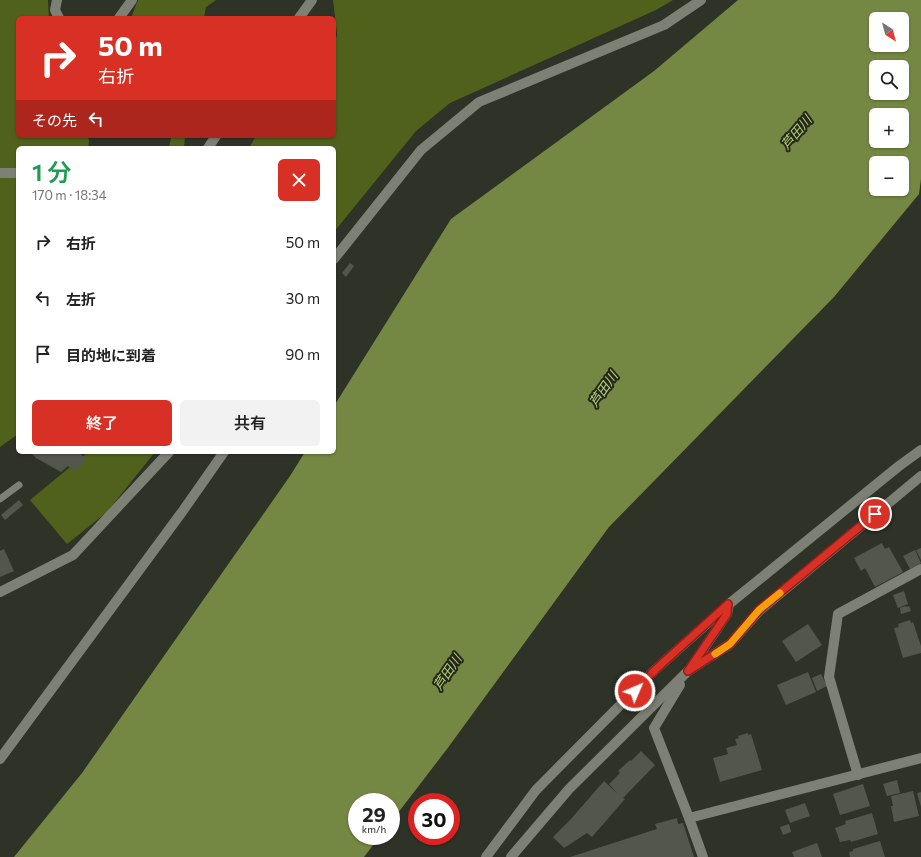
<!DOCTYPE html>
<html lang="ja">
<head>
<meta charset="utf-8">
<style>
	body { margin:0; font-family:Commissioner,"Noto Sans JP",sans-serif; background:#f2f2f2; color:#222; height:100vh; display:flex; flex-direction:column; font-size:15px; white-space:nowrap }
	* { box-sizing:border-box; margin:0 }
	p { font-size:13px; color:#767676 }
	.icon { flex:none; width:22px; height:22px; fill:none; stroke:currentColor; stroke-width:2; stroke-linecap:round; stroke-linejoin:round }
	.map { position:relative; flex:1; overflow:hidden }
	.sheet { position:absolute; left:16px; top:146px; width:320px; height:308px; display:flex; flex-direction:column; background:#fff; border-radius:6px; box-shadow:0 1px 3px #0004 }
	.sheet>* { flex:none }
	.banner { position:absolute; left:16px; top:16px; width:320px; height:122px; border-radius:6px; box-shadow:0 1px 3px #0004; background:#d93025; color:#fff; overflow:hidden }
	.needle { width:26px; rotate:144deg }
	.tools { position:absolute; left:869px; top:12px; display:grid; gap:8px }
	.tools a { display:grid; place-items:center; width:40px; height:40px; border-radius:6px; background:#fff; box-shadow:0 1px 3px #0004; font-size:20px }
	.speed { position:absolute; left:348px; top:793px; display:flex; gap:8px; font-size:20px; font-weight:700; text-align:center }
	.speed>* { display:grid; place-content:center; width:52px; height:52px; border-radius:50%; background:#fff; box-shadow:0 1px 3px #0004; line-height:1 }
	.speed small { font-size:10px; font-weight:400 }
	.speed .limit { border:6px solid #d22; background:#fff; color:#111 }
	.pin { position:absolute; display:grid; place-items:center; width:34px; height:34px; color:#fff; margin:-17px; border:2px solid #fff; border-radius:50%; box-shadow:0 1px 4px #0007 }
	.me { position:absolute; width:44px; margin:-22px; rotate:45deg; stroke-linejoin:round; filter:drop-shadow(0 0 3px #0008) }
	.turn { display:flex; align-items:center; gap:14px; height:84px; padding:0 16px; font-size:18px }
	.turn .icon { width:52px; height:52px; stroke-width:2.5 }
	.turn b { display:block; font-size:28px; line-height:34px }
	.then { display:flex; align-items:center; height:38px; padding:0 16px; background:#0003; gap:8px; font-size:15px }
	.round { display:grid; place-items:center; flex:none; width:42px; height:42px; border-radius:6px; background:#f2f2f2 }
	.headline { display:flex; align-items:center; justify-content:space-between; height:68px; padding:0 16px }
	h1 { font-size:24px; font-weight:600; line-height:30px; color:#1e9e55 }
	.action { display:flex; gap:8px; margin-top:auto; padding:8px 16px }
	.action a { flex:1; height:46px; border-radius:6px; background:#d93025; color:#fff; font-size:16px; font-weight:600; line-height:46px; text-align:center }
	.action a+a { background:#f2f2f2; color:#222 }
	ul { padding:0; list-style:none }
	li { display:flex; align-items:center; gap:12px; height:56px; padding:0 16px }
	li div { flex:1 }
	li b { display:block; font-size:15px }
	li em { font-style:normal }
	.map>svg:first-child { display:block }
	.forest { fill:#4f611b }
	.water { fill:#748743; fill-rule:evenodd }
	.building { fill:#53574b }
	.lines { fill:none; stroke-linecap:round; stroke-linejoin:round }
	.service { stroke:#7d8175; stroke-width:7 }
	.minor { stroke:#7d8175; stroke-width:10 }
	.tertiary { stroke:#7d8175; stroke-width:10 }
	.route-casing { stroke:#8d1f18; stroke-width:10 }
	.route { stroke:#d93025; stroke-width:7 }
	.slow { stroke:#f59e0b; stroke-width:7 }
	.labels { text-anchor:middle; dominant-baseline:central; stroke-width:4; stroke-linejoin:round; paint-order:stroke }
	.water-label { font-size:13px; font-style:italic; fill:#b6d272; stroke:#24281d }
</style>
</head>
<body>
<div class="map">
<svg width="921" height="857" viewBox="0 0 921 857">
	<rect width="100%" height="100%" fill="#2e3227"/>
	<!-- forest -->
	<g class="forest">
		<path d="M0,0H48L49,18H18V136H88L89,141L88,148H18V434L0,447Z"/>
		<path d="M138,0H216L206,7L204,18H131Z"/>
		<path d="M333,0H673L656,10L450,103L416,131L334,232V148H249L256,136H334V48L337,34Z"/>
		<path d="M185,136L184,148H169L171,138Z"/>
		<path d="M86,452H155L107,512L67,544L30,500L87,453Z"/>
	</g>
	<!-- water -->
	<path class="water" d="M738,0H921V179L919,194L834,297L609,527L447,749L391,822V802H357V836H380L364,857H14L82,773L290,476L305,452H334V406L451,219L654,71ZM876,19H902V45H876ZM876,67H902V93H876ZM876,115H902V141H876ZM876,163H902V189H876Z"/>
	<!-- building -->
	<g class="building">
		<path d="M350,263L354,266L346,277L342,273Z"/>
		<path d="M30,452H79V453L87,459L75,472L68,466L61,472L36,458Z"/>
		<path d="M19,500L23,505L5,520L1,515Z"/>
		<path d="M882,543L885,549L889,547L903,572L875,587L865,568L861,571L854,558Z"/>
		<path d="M921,548V560L916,550Z"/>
		<path d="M4,549L14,571L0,577V551Z"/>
		<path d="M915,550L921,563L910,569L903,556Z"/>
		<path d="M904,591L908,604L898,608L893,595Z"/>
		<path d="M905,606L906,607L909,606L911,611L901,614L900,608Z"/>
		<path d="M910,620L911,623L913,622L921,646V653L903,658L894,628L899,627L898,624Z"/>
		<path d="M808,624L822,645L796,662L782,641Z"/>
		<path d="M808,672L816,692L786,705L777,685Z"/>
		<path d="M821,674L827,686L817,691L812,678Z"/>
		<path d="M748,733V735L751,734L762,770L720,782L713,758L728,754L726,748L737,745L735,739L739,738L738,736Z"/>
		<path d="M641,751L655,765L623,798L625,799L592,837L587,833L564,848L553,837L571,819L604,781L618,794L609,784L620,773L618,771L630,760L631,761Z"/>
		<path d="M897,780L900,793L887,796L883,784Z"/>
		<path d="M863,784L870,806L840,815L833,794Z"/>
		<path d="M913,791L919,816L894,822L891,806H893L891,796Z"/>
		<path d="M921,792V807L917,793Z"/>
		<path d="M805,803L810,816L790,823L785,810Z"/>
		<path d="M872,813L878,834L851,842L850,840L840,842L835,828L846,824L845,821Z"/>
		<path d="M677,818L678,824L683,823L694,857H570L657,829L655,824Z"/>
		<path d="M789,824L791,832L783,835L780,827Z"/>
		<path d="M880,841L885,857H850L849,852L853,851V849Z"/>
		<path d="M817,843L822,857H794L792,852Z"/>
	</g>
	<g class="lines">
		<!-- service -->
		<path class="service" d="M0,499L19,485"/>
		<!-- minor -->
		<g class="minor">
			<path d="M57,0L55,10L59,18"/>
			<path d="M119,18L132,0"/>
			<path d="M299,18L312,0"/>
			<path d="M208,148L216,136"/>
			<path d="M0,173H18"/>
			<path d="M692,666L727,614L729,604"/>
			<path d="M680,685L654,728L689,818L703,857"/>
			<path d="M0,759L182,512L224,452"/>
			<path d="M858,775L829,677L838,614L921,569"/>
			<path d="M689,818L921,758"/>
			<path d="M486,857L536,790L656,669L729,604L899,466L921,450"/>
			<path d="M511,857L569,789L688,671L730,644L759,611L921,476"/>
		</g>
		<!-- tertiary -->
		<g class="tertiary">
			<path d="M334,259L421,150L479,102L664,25L701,0"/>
			<path d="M0,592L73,555L169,452"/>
		</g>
	</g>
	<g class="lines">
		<defs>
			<path id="route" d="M635,691L656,669L728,604L727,614L688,671L730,644L759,610L875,514"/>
		</defs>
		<!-- route casing -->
		<use href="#route" class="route-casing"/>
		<!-- route -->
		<use href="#route" class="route"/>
		<!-- slow -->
		<path class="slow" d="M715,654L730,644L759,610L780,593"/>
	</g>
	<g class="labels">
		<!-- water labels -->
		<g class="water-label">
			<text transform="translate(796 132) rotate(-50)">芦田川</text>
			<text transform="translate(603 389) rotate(-55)">芦田川</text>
			<text transform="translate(447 672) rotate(-56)">芦田川</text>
		</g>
	</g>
</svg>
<div class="tools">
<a><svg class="needle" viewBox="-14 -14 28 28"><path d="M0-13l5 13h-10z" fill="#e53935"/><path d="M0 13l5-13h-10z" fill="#767676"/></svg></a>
<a><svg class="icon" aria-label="search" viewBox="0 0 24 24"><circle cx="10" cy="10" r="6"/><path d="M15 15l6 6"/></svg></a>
<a>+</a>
<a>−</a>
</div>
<div class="speed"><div>29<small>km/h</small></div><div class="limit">30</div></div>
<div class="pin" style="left:875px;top:514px;background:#d93025"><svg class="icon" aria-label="arrive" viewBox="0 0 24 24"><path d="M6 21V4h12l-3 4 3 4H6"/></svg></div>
<svg class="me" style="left:635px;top:691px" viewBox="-20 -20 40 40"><circle r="17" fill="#d93025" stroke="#fff" stroke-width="3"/><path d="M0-11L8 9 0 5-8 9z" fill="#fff"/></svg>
<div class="banner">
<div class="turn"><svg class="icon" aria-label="right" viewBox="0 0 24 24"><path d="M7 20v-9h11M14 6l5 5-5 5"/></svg><div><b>50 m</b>右折</div></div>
<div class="then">その先<svg class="icon" aria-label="left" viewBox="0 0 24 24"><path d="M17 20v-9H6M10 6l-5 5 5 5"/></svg></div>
</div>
<section class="sheet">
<div class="headline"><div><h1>1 分</h1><p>170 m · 18:34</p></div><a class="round" style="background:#d93025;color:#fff"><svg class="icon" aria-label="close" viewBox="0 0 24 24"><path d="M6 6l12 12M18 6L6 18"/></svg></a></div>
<ul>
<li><svg class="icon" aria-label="right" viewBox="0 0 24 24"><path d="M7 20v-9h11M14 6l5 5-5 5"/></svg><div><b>右折</b></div><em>50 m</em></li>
<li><svg class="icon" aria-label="left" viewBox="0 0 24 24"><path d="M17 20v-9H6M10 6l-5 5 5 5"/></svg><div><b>左折</b></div><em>30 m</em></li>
<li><svg class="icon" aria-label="arrive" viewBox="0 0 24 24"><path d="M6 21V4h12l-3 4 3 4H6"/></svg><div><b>目的地に到着</b></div><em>90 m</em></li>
</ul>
<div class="action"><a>終了</a><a>共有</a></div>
</section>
</div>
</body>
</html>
